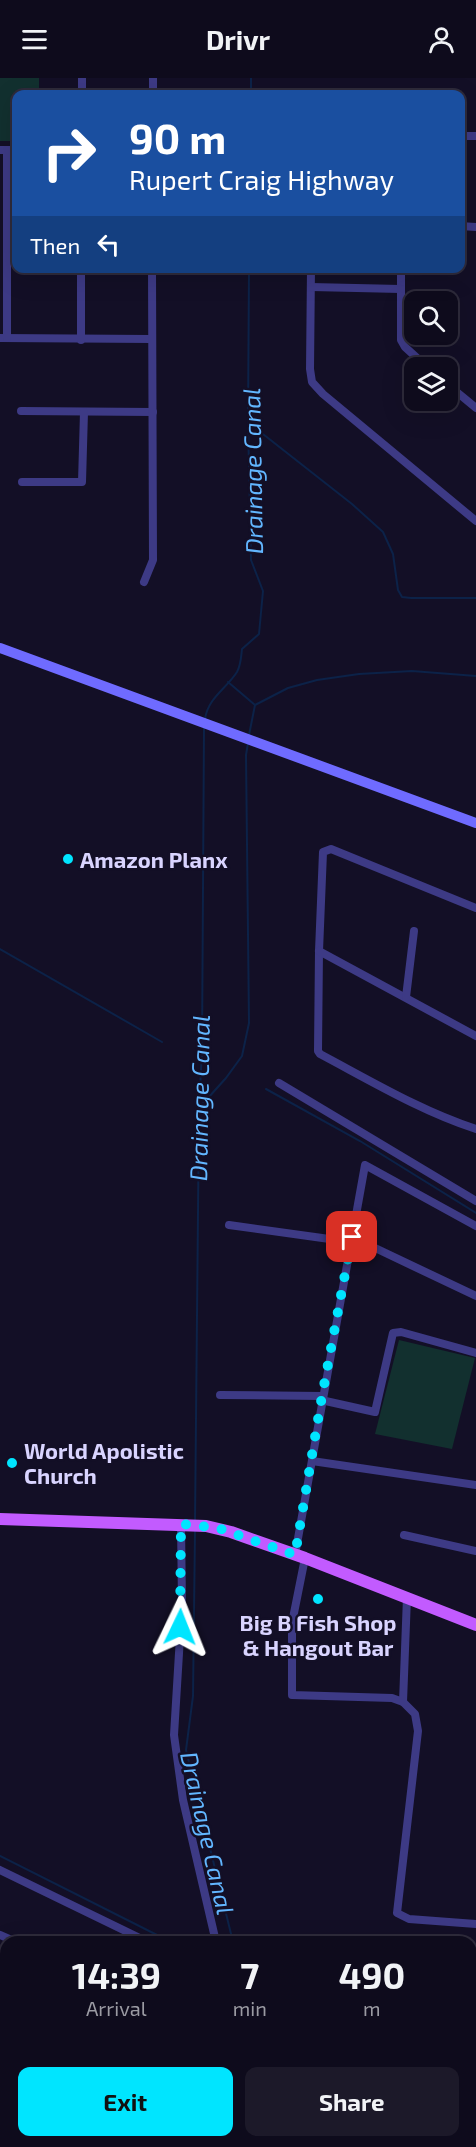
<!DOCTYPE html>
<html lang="en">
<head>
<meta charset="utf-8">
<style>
	body { margin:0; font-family:"Exo 2",sans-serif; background:#1c1929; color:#f1f3f6; height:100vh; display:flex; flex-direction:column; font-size:22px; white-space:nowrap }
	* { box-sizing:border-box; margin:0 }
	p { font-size:20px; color:#9b9ba3 }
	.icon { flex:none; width:33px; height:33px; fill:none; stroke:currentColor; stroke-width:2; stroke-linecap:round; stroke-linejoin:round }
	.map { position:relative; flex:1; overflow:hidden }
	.panel { position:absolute; left:0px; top:1858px; width:477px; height:212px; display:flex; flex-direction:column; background:#0e0b1c; border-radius:18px 18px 0 0; box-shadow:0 6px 24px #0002,0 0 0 2px #2e2b3b }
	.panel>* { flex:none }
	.hud { position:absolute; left:12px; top:12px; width:453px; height:183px; border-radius:12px; box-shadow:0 6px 24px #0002,0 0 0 2px #2e2b3b; background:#1a4fa0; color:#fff; overflow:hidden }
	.fabs { position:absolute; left:404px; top:213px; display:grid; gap:12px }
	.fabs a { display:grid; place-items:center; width:54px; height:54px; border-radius:12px; background:#0e0b1c; box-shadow:0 6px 24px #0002,0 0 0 2px #2e2b3b; font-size:30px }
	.pin { position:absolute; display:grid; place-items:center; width:51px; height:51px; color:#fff; margin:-26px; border-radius:12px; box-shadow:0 3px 9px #0006 }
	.me { position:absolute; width:66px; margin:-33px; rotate:2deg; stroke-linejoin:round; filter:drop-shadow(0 0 4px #0008) }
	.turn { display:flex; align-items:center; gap:21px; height:126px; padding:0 18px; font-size:27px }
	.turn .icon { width:78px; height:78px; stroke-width:2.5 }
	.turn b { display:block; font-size:42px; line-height:51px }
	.then { display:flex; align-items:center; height:57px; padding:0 18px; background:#0003; gap:12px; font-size:22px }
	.eta { display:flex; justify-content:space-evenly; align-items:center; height:102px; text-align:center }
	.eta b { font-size:36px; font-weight:700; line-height:42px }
	.button { display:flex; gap:12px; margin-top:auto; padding:12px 18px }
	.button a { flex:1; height:69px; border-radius:12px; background:#00e5ff; color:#111; font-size:24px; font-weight:700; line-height:69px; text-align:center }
	.button a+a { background:#1c1929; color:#f1f3f6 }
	header { display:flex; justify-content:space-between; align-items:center; height:78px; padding:0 18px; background:#0e0b1c; font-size:27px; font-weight:700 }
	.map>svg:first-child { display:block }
	.green { fill:#12302f }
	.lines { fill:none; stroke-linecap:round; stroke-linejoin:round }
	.stream { stroke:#0c2248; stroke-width:2 }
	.street { stroke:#3d3a85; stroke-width:8 }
	.secondary { stroke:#6f6bff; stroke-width:10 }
	.primary { stroke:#c25bff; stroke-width:12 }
	.route { stroke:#00e5ff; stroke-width:10; stroke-dasharray:0 18 }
	.poi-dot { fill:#00e5ff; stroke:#130f26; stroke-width:2 }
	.labels { text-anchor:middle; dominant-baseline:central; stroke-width:5; stroke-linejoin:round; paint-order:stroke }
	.poi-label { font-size:22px; font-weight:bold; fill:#d9d4ff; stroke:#130f26; text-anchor:start }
	.water-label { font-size:24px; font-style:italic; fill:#62b6ff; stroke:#130f26 }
</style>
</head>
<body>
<header><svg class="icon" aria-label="menu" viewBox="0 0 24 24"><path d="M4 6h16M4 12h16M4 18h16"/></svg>Drivr<svg class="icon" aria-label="person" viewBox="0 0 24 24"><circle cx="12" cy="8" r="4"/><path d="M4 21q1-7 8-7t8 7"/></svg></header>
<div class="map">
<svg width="476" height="2069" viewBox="0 0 476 2069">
	<rect width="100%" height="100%" fill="#130f26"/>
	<!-- green -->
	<g class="green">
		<path d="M0,0H39V16H16V63H0Z"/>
		<path d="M399,1262L475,1280L452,1371L375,1356Z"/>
	</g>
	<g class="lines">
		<!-- stream -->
		<g class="stream">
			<path d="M251,16V0"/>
			<path d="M249,345L352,426L383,454L393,476L398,512L402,519L411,520H476"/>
			<path d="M228,604L255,627L288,610L317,602L359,596L412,593L476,598"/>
			<path d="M205,641C208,620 226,611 237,594C241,587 241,579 242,571L259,556L263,513L251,482L248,344L249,190"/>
			<path d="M249,657L255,627"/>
			<path d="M0,871L162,964"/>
			<path d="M266,1011L360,1063L476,1135"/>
			<path d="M199,1030L226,1000L242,978L249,945L246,677L248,665"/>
			<path d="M195,1445L199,1031L202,972L204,650"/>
			<path d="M195,1453L193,1618L186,1672L233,1864"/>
			<path d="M0,1778L171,1864"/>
			<path d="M277,2064L278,2069"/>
		</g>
		<!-- street -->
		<g class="street">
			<path d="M82,16V0"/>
			<path d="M153,16V0"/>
			<path d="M460,58H476"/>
			<path d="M0,72H16"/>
			<path d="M460,148L476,149"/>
			<path d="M311,190L310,291L312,304L323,316L476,443"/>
			<path d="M401,190V262L405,269L428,290"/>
			<path d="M311,209L401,211"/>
			<path d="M0,260L152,261"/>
			<path d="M7,260V72"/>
			<path d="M81,262V190"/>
			<path d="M447,306L476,330"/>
			<path d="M21,333L153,334"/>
			<path d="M22,404H82L84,334"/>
			<path d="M144,504L153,482L152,190"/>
			<path d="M476,830L331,771L323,774L319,873L318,973L320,976C371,1003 421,1033 476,1051"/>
			<path d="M319,873L476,958"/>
			<path d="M406,919L414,853"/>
			<path d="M279,1005L476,1123"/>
			<path d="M229,1147L351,1164"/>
			<path d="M352,1159L476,1218"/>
			<path d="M220,1317L322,1318"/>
			<path d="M321,1322L375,1334L393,1255L401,1254L476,1275"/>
			<path d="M312,1383L476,1407"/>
			<path d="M181,1446L182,1526L174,1657L183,1722L216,1864"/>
			<path d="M404,1457L476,1473"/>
			<path d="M295,1477L365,1087L476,1148"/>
			<path d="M305,1480L292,1545V1617L392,1620L403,1624"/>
			<path d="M407,1519L403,1624L415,1636L418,1653L397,1835L409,1841L476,1846"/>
			<path d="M0,1792L148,1864"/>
			<path d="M0,1857L16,1864"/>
			<path d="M0,1984L6,1972"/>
			<path d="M209,2064V2069"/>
			<path d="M49,2069L51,2064"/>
			<path d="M162,2069V2064"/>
		</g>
		<!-- secondary -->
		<path class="secondary" d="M0,570L476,745"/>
		<!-- primary -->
		<path class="primary" d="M0,1441L206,1448L231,1454L305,1480L476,1547"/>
	</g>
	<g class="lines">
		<!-- route -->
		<path class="route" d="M180,1549L181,1446L218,1450L295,1477L322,1318L352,1159"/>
	</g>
	<!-- markers -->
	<g class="poi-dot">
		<circle cx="68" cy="781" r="6"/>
		<circle cx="12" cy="1385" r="6"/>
		<circle cx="318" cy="1521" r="6"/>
	</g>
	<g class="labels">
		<!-- poi labels -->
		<g class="poi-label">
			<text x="80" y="781">Amazon Planx</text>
			<text x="24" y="1372">World Apolistic<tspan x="24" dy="25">Church</tspan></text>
			<text x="318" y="1544" text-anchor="middle">Big B Fish Shop<tspan x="318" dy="25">&amp; Hangout Bar</tspan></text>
		</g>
		<!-- water labels -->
		<g class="water-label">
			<text transform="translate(252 393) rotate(-91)">Drainage Canal</text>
			<text transform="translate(199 1020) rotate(-89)">Drainage Canal</text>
			<text transform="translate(208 1755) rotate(77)">Drainage Canal</text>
		</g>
	</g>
</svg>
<div class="fabs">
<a><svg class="icon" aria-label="search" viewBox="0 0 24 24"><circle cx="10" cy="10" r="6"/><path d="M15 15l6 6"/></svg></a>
<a><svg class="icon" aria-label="layers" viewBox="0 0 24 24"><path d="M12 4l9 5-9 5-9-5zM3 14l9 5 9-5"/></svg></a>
</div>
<div class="pin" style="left:352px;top:1159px;background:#d93025"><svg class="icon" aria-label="arrive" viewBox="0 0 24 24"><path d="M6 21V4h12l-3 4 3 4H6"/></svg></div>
<svg class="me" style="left:180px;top:1549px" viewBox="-20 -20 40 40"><path d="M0-17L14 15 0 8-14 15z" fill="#00e5ff" stroke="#fff" stroke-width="4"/></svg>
<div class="hud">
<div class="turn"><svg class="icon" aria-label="right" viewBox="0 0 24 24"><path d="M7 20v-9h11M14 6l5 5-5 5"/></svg><div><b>90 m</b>Rupert Craig Highway</div></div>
<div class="then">Then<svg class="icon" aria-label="left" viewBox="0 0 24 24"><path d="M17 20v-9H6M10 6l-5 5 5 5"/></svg></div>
</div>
<section class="panel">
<div class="eta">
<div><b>14:39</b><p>Arrival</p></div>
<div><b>7</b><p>min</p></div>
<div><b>490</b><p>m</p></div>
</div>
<div class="button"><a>Exit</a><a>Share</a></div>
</section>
</div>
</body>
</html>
